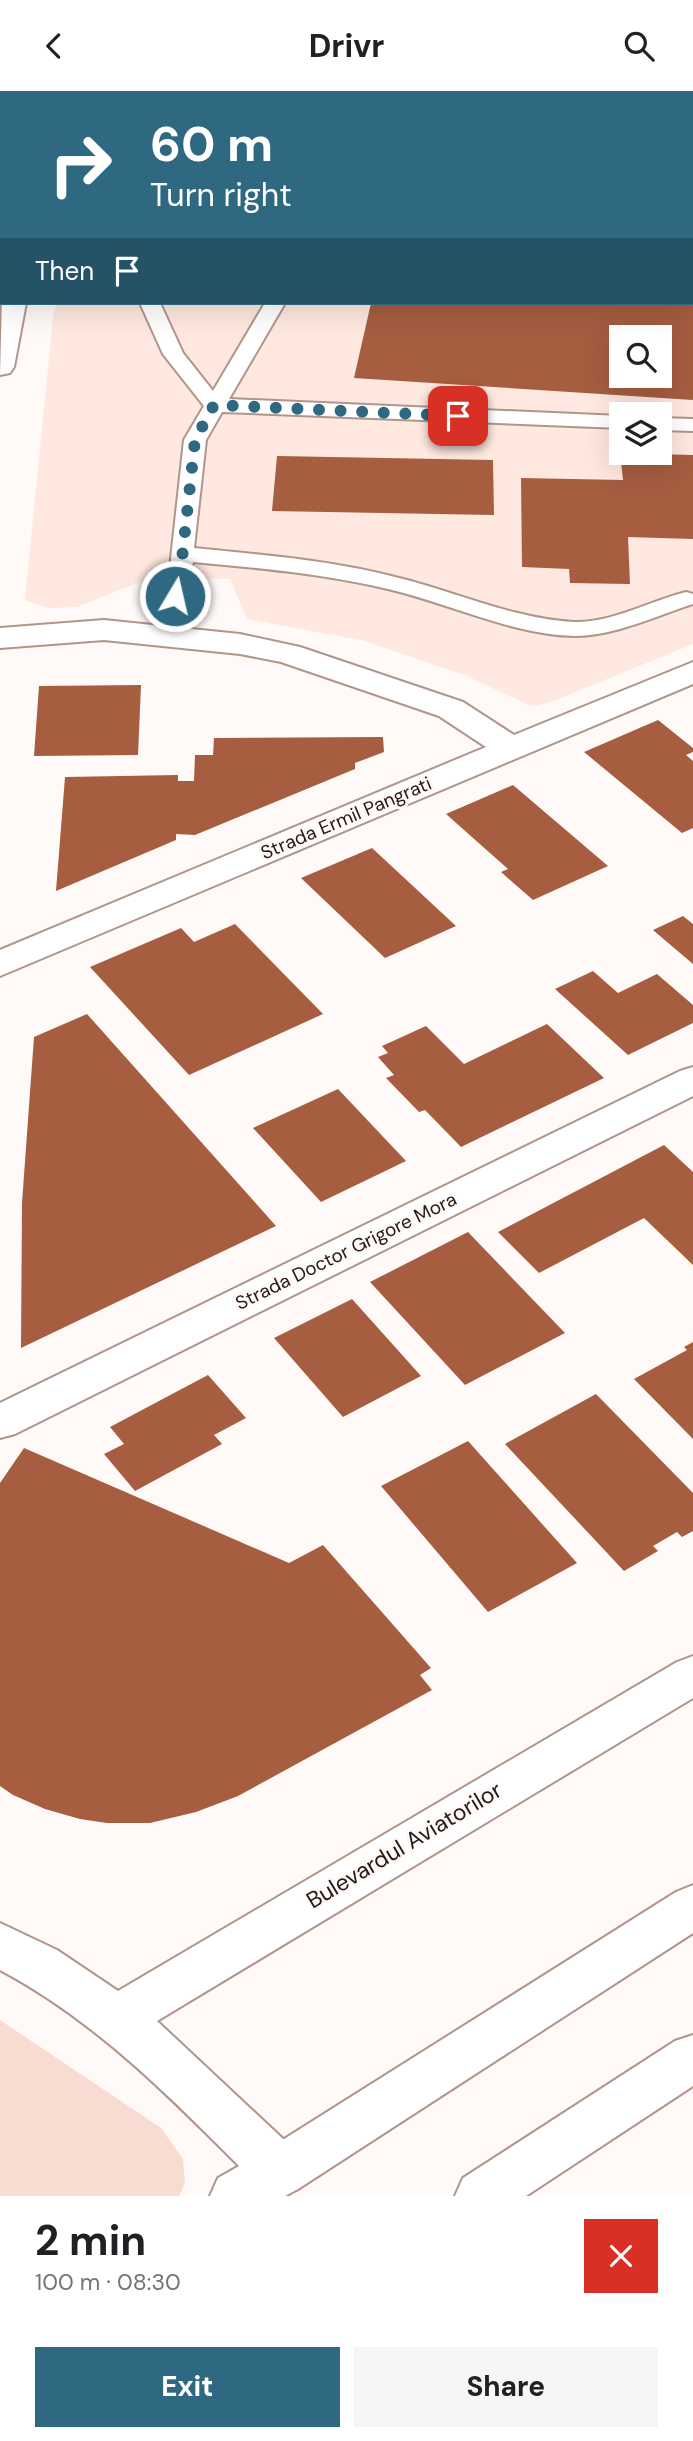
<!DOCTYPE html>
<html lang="en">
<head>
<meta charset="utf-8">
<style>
	body { margin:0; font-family:"DM Sans",sans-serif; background:#f6f6f6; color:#202124; height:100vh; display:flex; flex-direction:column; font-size:26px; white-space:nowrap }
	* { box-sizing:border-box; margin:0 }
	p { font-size:23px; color:#757577 }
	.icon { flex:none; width:38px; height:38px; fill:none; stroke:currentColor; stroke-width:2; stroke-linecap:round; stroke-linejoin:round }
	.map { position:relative; height:2105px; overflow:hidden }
	.details { display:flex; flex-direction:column; background:#fff; flex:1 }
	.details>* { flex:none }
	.guide { position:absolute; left:0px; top:0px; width:693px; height:214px; box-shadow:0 7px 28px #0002; background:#2e6881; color:#fff; overflow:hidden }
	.tools { position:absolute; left:609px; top:234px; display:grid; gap:14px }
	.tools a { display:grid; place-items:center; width:63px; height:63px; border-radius:0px; background:#fff; box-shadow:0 7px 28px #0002; font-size:35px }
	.pin { position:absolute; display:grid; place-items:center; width:60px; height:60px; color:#fff; margin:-30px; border-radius:14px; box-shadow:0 4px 10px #0006 }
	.me { position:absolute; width:77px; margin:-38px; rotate:9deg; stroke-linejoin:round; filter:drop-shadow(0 0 5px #0008) }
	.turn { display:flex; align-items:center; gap:24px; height:147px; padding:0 35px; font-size:32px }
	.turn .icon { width:91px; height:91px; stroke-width:2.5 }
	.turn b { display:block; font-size:49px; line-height:60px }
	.then { display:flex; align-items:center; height:66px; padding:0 35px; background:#0003; gap:14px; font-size:26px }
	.round { display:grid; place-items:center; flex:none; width:74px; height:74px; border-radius:0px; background:#f6f6f6 }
	.head { display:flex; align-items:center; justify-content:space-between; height:119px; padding:0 35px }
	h1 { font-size:42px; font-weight:700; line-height:52px }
	.action { display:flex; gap:14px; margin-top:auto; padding:14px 35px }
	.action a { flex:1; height:80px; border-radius:0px; background:#2e6881; color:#fff; font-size:28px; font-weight:700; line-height:80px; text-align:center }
	.action a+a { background:#f6f6f6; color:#202124 }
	header { display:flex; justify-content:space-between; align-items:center; height:91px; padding:0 35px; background:#fff; font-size:32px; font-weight:700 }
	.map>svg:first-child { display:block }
	.built { fill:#fee8df; fill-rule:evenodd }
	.green { fill:#f9dcd1 }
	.building { fill:#a65d40; fill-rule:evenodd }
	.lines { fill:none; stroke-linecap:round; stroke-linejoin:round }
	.lane-casing { stroke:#b0958a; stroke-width:4 }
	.street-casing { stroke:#b0958a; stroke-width:4 }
	.primary-casing { stroke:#b0958a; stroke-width:4 }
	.lane { fill:#fff; fill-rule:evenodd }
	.street { fill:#fff; fill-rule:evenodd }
	.primary { fill:#fff; fill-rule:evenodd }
	.route { stroke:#2e6881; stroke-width:12; stroke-dasharray:0 21.6 }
	.labels { text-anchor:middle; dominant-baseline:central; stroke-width:6; stroke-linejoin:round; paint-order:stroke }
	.street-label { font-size:19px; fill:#241a16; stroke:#fff9f7 }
	.near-street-label { font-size:23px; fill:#241a16; stroke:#fff9f7 }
</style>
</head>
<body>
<header><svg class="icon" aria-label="back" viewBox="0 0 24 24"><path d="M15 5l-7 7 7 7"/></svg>Drivr<svg class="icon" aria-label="search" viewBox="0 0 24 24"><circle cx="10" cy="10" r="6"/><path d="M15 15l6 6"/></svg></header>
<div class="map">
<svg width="693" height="2105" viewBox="0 0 693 2105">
	<rect width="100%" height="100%" fill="#fff9f7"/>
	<!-- built -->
	<path class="built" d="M124,0H693V553L548,612L531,615L467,585L365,550L247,528L230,488L152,486L77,516L48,517L25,509L53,226L57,212H691V2ZM621,247H660V285H621ZM621,324H660V362H621Z"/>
	<!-- green -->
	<path class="green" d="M0,1929L161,2037L183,2068L185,2092L179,2105H0Z"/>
	<!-- building -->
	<g class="building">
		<path d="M371,212H693V309L354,287ZM621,247H660V285H621Z"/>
		<path d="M620,362L693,364V448L628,446L630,493L570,492L569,478L522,476L521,387L623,389Z"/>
		<path d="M277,365L493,369L494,424L272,420Z"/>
		<path d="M141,594L138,664L34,665L39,595Z"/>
		<path d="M658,629L693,657V661L686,664L693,670V737L682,742L584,661Z"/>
		<path d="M383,646L384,661L355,672V678L195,744L176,743V749L56,800L65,686L178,684V690H194L195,664H213L214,647Z"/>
		<path d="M513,694L608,775L533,809L501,781L508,778L446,723Z"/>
		<path d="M372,757L456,835L385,867L301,787Z"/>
		<path d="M683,825L693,833V873L653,839Z"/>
		<path d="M235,833L323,923L189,984L90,876L181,837L194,851Z"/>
		<path d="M593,880L618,902L657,883L693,914V932L628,964L555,898Z"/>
		<path d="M87,923L276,1135L21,1257L22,1112L34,946Z"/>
		<path d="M547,933L604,987L461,1056L425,1019L419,1021L386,987L394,984L378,966L388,962L382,955L426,935L464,973Z"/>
		<path d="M338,998L406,1070L321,1111L253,1037Z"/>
		<path d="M664,1054L693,1081V1174L644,1127L539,1182L498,1141Z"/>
		<path d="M468,1141L565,1242L465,1294L370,1191Z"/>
		<path d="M352,1208L421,1285L343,1326L274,1247Z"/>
		<path d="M693,1251V1348L634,1288L687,1259L684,1256Z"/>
		<path d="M208,1284L246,1327L214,1344L222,1353L135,1400L104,1363L124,1353L110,1336Z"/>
		<path d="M596,1303L693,1402V1440L682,1446L677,1441L653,1455L658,1460L624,1480L505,1353Z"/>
		<path d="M468,1350L577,1472L488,1521L381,1395Z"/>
		<path d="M24,1357L289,1472L323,1454L431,1577L420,1584L432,1599L238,1705L196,1721L150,1732H107L80,1728L45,1718L13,1704L0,1695V1392Z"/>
	</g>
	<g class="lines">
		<defs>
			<g id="lane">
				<rect x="336" y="0" width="18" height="2"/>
				<path d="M140,212H160L183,262L213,300L265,212H285L229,308L621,325V337L222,321L206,349L194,457C263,464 332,469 399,487C456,501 515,528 574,531C612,532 650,510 686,501L693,503V513C656,525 614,545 575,545C513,544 448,512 388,498C324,483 259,477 193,471L178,543L174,548H158L154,543L169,486L184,349L204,315L163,263Z"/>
				<path d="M660,327L693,328V340L660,339Z"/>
			</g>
			<g id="street">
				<path d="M104,529L240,543L300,556L463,611L514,644L693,571V593L0,885V859L486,656L439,625L281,571L240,563L104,549L0,557V537Z"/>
				<path d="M693,976V1005L15,1343L0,1347V1312L680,980Z"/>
				<path d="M693,1565V1607L157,1930L298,2062L306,2080L298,2098L280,2105L262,2098C181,2017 102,1933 0,1879V1832L57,1859L118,1900L677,1571Z"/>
			</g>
			<g id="primary">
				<path d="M0,0H12V1L2,2L0,8Z"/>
				<path d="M66,0H90L65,2Z"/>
				<path d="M2,207V212H26L14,276L10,282L0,284Z"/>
				<path d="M693,1794V1842L298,2098L285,2105H210L218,2087L262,2062L676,1801Z"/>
				<path d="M693,1944V1995L526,2105H455L463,2087L675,1950Z"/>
			</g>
		</defs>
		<!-- lane casing -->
		<use href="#lane" class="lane-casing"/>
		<!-- street casing -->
		<use href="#street" class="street-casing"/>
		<!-- primary casing -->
		<use href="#primary" class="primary-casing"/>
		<!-- lane -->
		<use href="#lane" class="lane"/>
		<!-- street -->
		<use href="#street" class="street"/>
		<!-- primary -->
		<use href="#primary" class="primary"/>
	</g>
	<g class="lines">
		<!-- route -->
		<path class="route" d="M175,505L180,486L195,349L214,314L458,325"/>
	</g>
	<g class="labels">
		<!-- street labels -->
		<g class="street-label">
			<text transform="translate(346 727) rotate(-23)">Strada Ermil Pangrati</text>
			<text transform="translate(346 1160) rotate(-26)">Strada Doctor Grigore Mora</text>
		</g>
		<!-- near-street labels -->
		<g class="near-street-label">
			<text transform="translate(404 1754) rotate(-31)">Bulevardul Aviatorilor</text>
		</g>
	</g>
</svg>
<div class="tools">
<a><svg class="icon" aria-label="search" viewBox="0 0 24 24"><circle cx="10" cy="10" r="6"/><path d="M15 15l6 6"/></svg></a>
<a><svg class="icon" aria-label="layers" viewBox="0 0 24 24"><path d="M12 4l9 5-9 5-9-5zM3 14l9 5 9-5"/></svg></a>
</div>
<div class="pin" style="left:458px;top:325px;background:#d93025"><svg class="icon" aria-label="arrive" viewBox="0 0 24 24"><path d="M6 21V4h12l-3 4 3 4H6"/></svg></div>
<svg class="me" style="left:175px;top:505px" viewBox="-20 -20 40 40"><circle r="17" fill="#2e6881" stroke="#fff" stroke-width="3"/><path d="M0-11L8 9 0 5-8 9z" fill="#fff"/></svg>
<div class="guide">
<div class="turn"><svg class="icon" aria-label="right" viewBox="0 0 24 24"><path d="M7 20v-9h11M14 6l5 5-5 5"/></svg><div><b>60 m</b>Turn right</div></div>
<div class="then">Then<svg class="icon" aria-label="arrive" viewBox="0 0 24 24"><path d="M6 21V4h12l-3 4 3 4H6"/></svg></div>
</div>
</div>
<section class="details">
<div class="head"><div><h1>2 min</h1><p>100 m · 08:30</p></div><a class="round" style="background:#d93025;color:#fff"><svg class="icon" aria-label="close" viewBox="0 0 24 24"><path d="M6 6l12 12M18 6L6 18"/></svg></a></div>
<div class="action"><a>Exit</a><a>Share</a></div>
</section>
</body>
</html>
